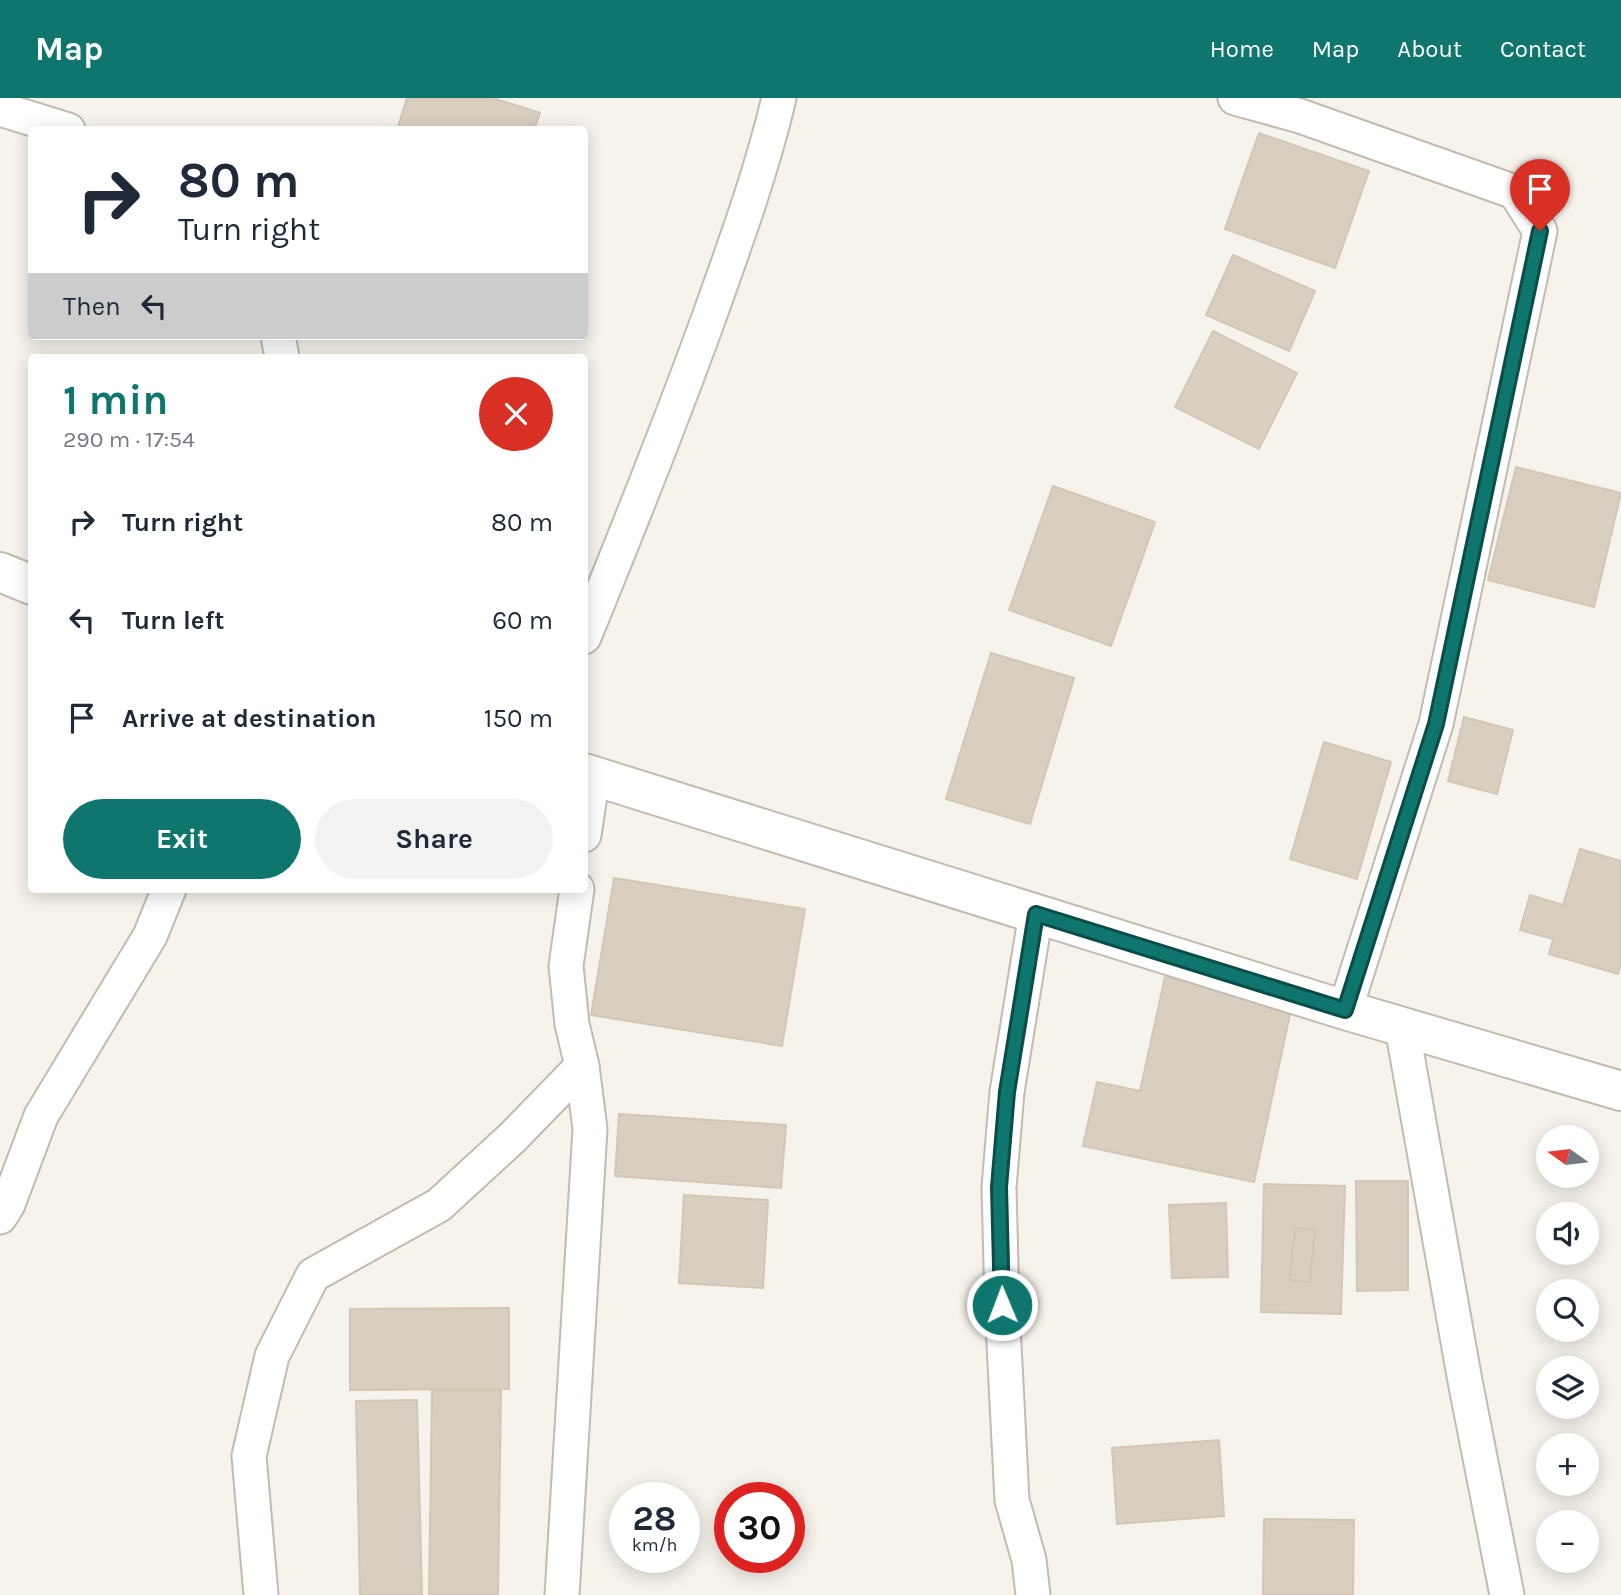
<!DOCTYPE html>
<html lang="en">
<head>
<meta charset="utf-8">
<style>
	body { margin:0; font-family:Karla,sans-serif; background:#f2f2f3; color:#1f2937; height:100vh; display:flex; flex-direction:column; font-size:26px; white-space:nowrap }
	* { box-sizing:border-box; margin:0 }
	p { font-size:23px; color:#747a83 }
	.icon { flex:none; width:38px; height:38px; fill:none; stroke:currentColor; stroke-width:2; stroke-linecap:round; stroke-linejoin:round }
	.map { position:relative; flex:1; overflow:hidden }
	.details { position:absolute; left:28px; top:256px; width:560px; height:539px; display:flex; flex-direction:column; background:#fff; border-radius:7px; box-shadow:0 4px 18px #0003 }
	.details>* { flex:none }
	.guide { position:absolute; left:28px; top:28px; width:560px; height:214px; border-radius:7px; box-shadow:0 4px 18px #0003; background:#fff; color:#1f2937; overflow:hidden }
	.needle { width:46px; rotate:284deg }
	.tools { position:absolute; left:1536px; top:1027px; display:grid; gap:14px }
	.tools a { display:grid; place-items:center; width:63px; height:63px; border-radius:50%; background:#fff; box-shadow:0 4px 18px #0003; font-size:35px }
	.speed { position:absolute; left:609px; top:1384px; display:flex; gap:14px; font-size:35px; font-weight:700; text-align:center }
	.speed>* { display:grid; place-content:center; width:91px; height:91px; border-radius:50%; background:#fff; box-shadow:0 4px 18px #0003; line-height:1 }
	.speed small { font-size:18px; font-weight:400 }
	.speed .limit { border:10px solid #d22; background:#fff; color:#111 }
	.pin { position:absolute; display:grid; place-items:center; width:60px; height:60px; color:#fff; margin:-72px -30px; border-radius:50% 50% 50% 0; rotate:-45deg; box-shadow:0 0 7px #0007 }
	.pin .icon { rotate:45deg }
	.me { position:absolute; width:77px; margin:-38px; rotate:359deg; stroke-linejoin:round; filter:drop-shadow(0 0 5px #0008) }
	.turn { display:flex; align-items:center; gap:24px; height:147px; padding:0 35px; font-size:32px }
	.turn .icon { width:91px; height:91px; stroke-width:2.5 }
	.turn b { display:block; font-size:49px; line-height:60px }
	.then { display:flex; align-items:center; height:66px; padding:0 35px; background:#0003; gap:14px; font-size:26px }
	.round { display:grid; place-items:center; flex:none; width:74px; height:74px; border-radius:37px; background:#f2f2f3 }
	.headline { display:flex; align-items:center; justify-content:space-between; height:119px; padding:0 35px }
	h1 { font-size:42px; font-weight:700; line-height:52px; color:#0f766e }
	.button { display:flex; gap:14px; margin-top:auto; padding:14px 35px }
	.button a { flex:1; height:80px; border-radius:42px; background:#0f766e; color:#fff; font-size:28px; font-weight:700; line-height:80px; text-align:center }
	.button a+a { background:#f2f2f3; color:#1f2937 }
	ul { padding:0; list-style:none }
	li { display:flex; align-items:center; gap:21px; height:98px; padding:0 35px }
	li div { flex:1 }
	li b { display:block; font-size:26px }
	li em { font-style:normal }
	header { display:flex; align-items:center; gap:42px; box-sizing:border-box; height:98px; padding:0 35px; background:#0f766e; color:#fff }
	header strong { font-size:33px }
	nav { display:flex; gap:38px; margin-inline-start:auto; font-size:24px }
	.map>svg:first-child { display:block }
	.building { fill:#d8cfc1; stroke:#d3c7b4; stroke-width:2; fill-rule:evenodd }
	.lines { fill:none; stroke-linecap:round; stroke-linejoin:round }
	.minor-casing { stroke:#c2bbae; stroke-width:37 }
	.tertiary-casing { stroke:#c2bbae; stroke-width:42 }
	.minor { stroke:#fff; stroke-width:33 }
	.tertiary { stroke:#fff; stroke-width:38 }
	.route-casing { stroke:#0a4d48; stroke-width:18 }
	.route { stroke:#0f766e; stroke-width:12 }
</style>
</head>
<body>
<header>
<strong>Map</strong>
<nav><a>Home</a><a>Map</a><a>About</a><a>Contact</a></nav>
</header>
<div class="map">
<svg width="1621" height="1497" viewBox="0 0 1621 1497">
	<rect width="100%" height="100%" fill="#f6f3ec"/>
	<!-- building -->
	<g class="building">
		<path d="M407,0H493L540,15L534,32H397Z"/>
		<path d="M1259,35L1369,73L1335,170L1225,131Z"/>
		<path d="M1233,157L1315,193L1289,253L1206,217Z"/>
		<path d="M1213,233L1297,275L1259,351L1175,309Z"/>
		<path d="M1516,369L1621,395L1594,509L1488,482Z"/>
		<path d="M1053,388L1155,424L1111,548L1009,512Z"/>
		<path d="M991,555L1074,580L1030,726L946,701Z"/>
		<path d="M1464,619L1513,632L1497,696L1448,683Z"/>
		<path d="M1324,644L1391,664L1357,781L1290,761Z"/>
		<path d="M1580,751L1621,763V865L1618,876L1549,856L1553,841L1520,832L1530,797L1563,807Z"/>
		<path d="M614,780L805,811L782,948L591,917Z"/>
		<path d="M1165,879L1292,907L1254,1084L1083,1048L1097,984L1140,993Z"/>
		<path d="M619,1016L786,1027L781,1090L615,1078Z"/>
		<path d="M1356,1083H1408V1192L1357,1193Z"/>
		<path d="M1264,1086L1345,1088L1341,1216L1261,1214ZM1295,1130L1315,1132L1310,1184L1290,1182Z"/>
		<path d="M684,1097L768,1102L763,1190L679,1185Z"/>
		<path d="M1226,1105L1228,1179L1172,1180L1169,1107Z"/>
		<path d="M1295,1130L1315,1132L1310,1184L1290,1182Z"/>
		<path d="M509,1210V1291L350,1292V1211Z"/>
		<path d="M432,1292H501L498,1497H429Z"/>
		<path d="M417,1302L422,1497H360L356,1303Z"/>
		<path d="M1219,1342L1224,1418L1117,1426L1112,1350Z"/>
		<path d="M1264,1421L1354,1422L1353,1497H1263Z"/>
	</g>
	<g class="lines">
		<defs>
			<g id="minor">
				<path d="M1235,0L1300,18L1515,94L1540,133L1436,626L1345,912"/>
				<path d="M0,11L68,32"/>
				<path d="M278,238L282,259"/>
				<path d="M584,539C627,434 669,329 708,222C734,149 761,76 779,0"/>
				<path d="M584,737L593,678"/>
				<path d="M1402,929L1465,1283L1507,1497"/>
				<path d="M0,1119L8,1106L41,1018L150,838L169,791"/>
				<path d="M261,1497L249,1358L272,1258L313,1177L439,1107L512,1040L582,968"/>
				<path d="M562,1497L590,1031L582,968L572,926L566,868L577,791"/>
				<path d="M1033,1497L1029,1462L1012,1402L1002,1207L999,1089L1007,994L1036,815"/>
			</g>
			<g id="tertiary">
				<path d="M0,474L32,487"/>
				<path d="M584,675L1345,912L1621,993"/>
			</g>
		</defs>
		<!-- minor casing -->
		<use href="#minor" class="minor-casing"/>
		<!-- tertiary casing -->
		<use href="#tertiary" class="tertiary-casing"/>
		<!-- minor -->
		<use href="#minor" class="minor"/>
		<!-- tertiary -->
		<use href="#tertiary" class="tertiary"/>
	</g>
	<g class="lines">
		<defs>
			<path id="route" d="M1002,1207L999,1089L1007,994L1036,816L1345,912L1436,626L1540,133"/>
		</defs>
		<!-- route casing -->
		<use href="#route" class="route-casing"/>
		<!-- route -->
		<use href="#route" class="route"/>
	</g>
</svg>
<div class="tools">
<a><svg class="needle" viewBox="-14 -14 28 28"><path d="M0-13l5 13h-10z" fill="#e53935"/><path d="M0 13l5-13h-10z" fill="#747a83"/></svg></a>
<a><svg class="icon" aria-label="sound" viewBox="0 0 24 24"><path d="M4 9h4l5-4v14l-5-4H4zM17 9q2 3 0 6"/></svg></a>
<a><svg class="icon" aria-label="search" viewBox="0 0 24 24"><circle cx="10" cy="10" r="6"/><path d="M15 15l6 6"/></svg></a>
<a><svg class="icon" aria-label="layers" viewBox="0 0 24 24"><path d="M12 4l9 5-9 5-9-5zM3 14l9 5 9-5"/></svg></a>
<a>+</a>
<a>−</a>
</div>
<div class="speed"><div>28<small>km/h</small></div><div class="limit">30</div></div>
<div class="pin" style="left:1540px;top:133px;background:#d93025"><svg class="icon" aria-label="arrive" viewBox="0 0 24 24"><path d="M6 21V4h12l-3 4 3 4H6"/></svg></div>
<svg class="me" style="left:1002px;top:1207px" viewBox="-20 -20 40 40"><circle r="17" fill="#0f766e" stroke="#fff" stroke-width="3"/><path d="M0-11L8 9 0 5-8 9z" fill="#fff"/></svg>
<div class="guide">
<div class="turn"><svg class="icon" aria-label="right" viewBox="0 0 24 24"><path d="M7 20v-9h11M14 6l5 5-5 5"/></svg><div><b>80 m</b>Turn right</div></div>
<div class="then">Then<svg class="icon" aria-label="left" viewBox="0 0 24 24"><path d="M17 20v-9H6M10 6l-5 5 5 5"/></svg></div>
</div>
<section class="details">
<div class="headline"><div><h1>1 min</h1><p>290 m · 17:54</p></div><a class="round" style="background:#d93025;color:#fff"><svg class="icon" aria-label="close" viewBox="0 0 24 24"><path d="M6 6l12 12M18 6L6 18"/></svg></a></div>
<ul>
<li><svg class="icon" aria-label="right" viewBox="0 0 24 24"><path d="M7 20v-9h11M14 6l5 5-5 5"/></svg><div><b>Turn right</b></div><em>80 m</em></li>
<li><svg class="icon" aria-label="left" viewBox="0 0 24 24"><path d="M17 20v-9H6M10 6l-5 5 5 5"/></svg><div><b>Turn left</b></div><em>60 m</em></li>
<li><svg class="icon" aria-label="arrive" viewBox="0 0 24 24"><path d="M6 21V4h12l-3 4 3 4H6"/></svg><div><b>Arrive at destination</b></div><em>150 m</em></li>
</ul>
<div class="button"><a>Exit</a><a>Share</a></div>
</section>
</div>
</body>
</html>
